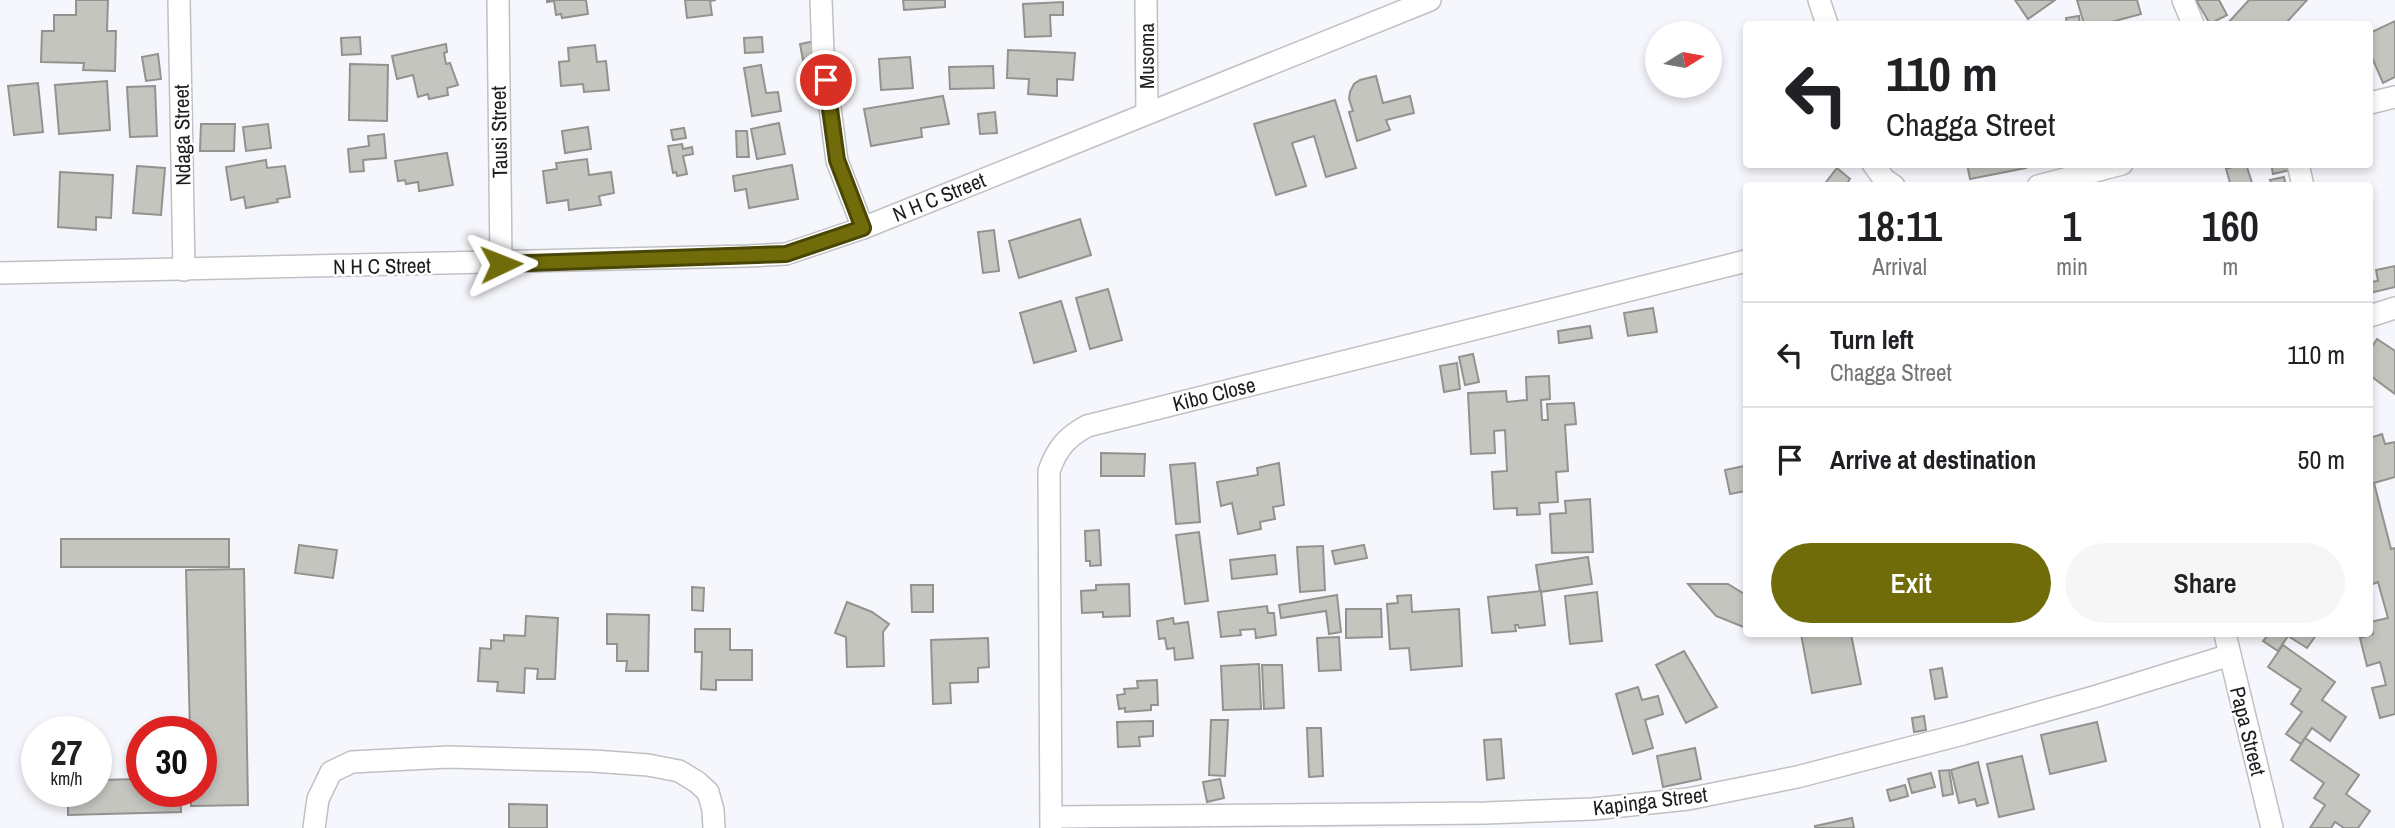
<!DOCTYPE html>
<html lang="en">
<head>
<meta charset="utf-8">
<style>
	body { margin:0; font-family:"Archivo Narrow",sans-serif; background:#f6f6f6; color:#202124; height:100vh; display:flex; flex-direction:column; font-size:26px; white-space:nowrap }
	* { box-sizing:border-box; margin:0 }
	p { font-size:23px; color:#757577 }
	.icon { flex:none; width:38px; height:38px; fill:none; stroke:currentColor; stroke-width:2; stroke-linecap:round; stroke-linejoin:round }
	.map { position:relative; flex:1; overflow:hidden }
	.drawer { position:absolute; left:1743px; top:182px; width:630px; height:455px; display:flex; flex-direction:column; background:#fff; border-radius:7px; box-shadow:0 4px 10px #0003 }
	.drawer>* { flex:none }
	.guide { position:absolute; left:1743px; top:21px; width:630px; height:147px; border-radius:7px; box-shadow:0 4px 10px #0003; background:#fff; color:#202124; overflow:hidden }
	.needle { width:46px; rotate:79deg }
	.buttons { position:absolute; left:1645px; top:21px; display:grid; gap:14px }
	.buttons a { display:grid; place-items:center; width:77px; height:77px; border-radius:50%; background:#fff; box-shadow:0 4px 10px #0003; font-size:35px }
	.speed { position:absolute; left:21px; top:716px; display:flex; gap:14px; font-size:35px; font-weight:700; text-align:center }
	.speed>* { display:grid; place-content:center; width:91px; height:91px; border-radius:50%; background:#fff; box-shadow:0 4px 10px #0003; line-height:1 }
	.speed small { font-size:18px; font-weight:400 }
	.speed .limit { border:10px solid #d22; background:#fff; color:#111 }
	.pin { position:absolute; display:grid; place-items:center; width:60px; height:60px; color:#fff; margin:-30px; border:4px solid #fff; border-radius:50%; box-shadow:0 2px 7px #0007 }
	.me { position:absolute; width:77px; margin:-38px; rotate:88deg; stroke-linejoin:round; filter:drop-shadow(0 0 5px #0008) }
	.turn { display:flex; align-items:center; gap:24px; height:147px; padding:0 28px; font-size:32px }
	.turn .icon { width:91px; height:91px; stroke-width:2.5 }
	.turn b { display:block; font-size:49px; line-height:60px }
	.eta { display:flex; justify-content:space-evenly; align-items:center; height:119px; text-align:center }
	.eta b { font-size:42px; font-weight:600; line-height:49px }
	.cta { display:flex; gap:14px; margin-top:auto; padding:14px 28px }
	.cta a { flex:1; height:80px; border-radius:42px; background:#706c0a; color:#fff; font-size:28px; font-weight:600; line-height:80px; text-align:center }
	.cta a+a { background:#f6f6f6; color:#202124 }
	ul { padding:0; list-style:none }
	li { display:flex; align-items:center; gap:21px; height:105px; padding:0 28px; border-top:2px solid #e0e0e0 }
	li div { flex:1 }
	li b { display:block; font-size:26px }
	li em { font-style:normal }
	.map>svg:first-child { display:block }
	.building { fill:#c5c5c0; stroke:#92928e; stroke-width:2 }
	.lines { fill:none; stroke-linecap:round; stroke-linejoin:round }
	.street-casing { stroke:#bfc0c4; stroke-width:24 }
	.street { stroke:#fff; stroke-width:21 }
	.route-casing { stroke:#494606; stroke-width:18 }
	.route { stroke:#706c0a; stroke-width:12 }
	.labels { text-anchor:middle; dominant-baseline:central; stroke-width:5; stroke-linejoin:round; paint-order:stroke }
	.street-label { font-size:21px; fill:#1d1d1f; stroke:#fff }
</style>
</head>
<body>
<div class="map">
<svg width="2395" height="828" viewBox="0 0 2395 828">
	<rect width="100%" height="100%" fill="#f6f7fc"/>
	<!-- building -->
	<g class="building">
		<path d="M76,0H108L107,31H116L115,71L83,70L84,63L41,62L42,31H54V15H76Z"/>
		<path d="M547,0H586L588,14L562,18L561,14L556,15L554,1L547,2Z"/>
		<path d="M685,0H716L710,1L712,15L687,18Z"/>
		<path d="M903,0H945V7L904,10Z"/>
		<path d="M2015,0H2055L2028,19Z"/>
		<path d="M2077,0H2137L2141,14L2104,24H2084Z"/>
		<path d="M2196,0H2219L2227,15L2210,24Z"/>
		<path d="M2249,0H2307L2285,24H2227Z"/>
		<path d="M1063,2V15H1050L1051,36L1025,37L1023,4Z"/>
		<path d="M2079,16L2080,24H2067L2066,18Z"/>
		<path d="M2395,21V77L2383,83L2370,53V33Z"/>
		<path d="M360,37L361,54L342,55L341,38Z"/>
		<path d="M762,37L763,52L745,53L744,38Z"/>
		<path d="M815,41L818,57L803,60L800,44Z"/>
		<path d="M446,44L447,52L444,53L446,64L450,63L458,85L447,88L448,95L429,99L428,94L418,97L413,75L397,79L392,56Z"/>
		<path d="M595,45L597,62L606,61L609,90L584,92L583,84L561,86L559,62L569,61L568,48Z"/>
		<path d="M1008,50L1075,53L1073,80L1057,79V96L1028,94L1029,79L1007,78Z"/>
		<path d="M158,54L161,79L146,81L142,57Z"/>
		<path d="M910,57L913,88L881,90L879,59Z"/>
		<path d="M350,64L388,65L387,121L349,120Z"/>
		<path d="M761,65L766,93L778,92L781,111L752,116L744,68Z"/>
		<path d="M993,66L994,88L950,89L949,67Z"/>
		<path d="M1376,76L1383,103L1410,96L1414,113L1386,120L1390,130L1357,141L1349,112L1353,111L1349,99L1350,92L1354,84L1360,80Z"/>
		<path d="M107,81L110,130L59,134L55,85Z"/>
		<path d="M38,83L43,132L14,135L8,86Z"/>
		<path d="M155,86L157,136L130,137L127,87Z"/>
		<path d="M943,96L949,124L921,128L922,137L871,146L864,109Z"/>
		<path d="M1335,100L1356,168L1326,177L1314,136L1292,143L1306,186L1276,195L1254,124Z"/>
		<path d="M995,112L997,133L980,134L978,114Z"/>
		<path d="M779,123L785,154L757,159L751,129Z"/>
		<path d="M201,124H235L234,151H200Z"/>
		<path d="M268,124L271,148L246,151L243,127Z"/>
		<path d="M588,127L591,149L565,153L562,131Z"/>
		<path d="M684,128L686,138L673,140L671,130Z"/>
		<path d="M736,131H747L749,157H737Z"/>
		<path d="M384,134L386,158L363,160L364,171L350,172L348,149L369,146L368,136Z"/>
		<path d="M682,144L683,149L692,147L693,154L683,156L687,174L677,176L676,172L673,173L668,146Z"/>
		<path d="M447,153L453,185L419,191L418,182L406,184L405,180L398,181L395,161Z"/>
		<path d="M587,159L589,175L611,172L614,193L599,196L601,205L569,210L568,200L547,203L543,171L557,169L556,163Z"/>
		<path d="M266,160L267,168L285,166L290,197L277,199L278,202L246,208L244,197L231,200L226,167Z"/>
		<path d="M1967,164H2025L2026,168L1970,179Z"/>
		<path d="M2241,164H2246L2253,186H2231L2226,169Z"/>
		<path d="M2271,164H2293L2294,169L2273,174Z"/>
		<path d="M792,165L798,199L749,208L746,189L735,191L733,176Z"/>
		<path d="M137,166L165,168L161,215L133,213Z"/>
		<path d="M1837,168L1850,179L1845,186H1823Z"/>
		<path d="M60,172L113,175L111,218L96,217V230L58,227Z"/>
		<path d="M2284,177L2286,186H2272L2270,180Z"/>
		<path d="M1080,219L1091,255L1019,278L1009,241Z"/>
		<path d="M994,230L999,271L983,273L978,232Z"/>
		<path d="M2395,266V287L2370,293V282L2378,281L2376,270Z"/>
		<path d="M1108,289L1122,340L1090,349L1076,298Z"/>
		<path d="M1061,301L1076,351L1034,363L1020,313Z"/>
		<path d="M1653,308L1657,332L1628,336L1624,313Z"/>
		<path d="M1590,326L1592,338L1559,343L1558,331Z"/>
		<path d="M2377,339L2395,351V394L2372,377L2370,381V350Z"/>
		<path d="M1473,354L1479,382L1465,385L1459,357Z"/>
		<path d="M1457,363L1460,389L1444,392L1440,366Z"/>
		<path d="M1549,376L1550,399L1541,400L1542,420H1548L1547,404L1574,403L1576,424L1565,425L1568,471L1556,472L1558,502L1539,503L1540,514L1517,515V508L1494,509L1492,472L1507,471L1505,430L1494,431L1495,453L1471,454L1468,393L1506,391L1507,402L1527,400L1526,377Z"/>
		<path d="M2382,434L2385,444L2395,442V477L2374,483L2391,549L2395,548V714L2380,718L2372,688L2386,685L2380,662L2367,666L2360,638L2373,634L2370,622L2388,618L2378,582L2370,585V438Z"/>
		<path d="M1101,453L1145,454L1144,476H1101Z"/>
		<path d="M1195,463L1200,522L1176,524L1170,465Z"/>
		<path d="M1279,463L1284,505L1273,507L1275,519L1260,522L1261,529L1238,534L1232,503L1221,506L1217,482L1258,475L1257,468Z"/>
		<path d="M1744,466L1746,491L1730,494L1725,470Z"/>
		<path d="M1590,499L1593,552L1552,553L1550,514L1566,513L1565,501Z"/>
		<path d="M1099,530L1101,565L1090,566V561H1086L1085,531Z"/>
		<path d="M1199,532L1208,601L1185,604L1176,535Z"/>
		<rect x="61" y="539" width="168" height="28"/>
		<path d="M299,545L337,550L333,578L295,573Z"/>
		<path d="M1364,545L1367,558L1335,564L1332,551Z"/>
		<path d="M1323,546L1325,590L1300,592L1297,547Z"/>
		<path d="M1275,555L1277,574L1232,579L1230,560Z"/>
		<path d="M1588,557L1592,584L1540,592L1536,565Z"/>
		<path d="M244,569L248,805L191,806V791H201V732H190L186,570Z"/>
		<path d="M1129,584L1130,616L1103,617V612L1082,613L1081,591L1096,590V585Z"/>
		<path d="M1688,584H1728L1746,595V628L1716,616Z"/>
		<path d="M911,585H933V612H912Z"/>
		<path d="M692,587L704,588L703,611L692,610Z"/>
		<path d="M1541,591L1545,625L1519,628L1518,625H1515L1516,631L1492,633L1488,597Z"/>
		<path d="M1597,592L1602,641L1570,644L1565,596Z"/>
		<path d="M1337,595L1341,632L1329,634L1326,611L1281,618L1279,605Z"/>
		<path d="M1411,595L1412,612L1459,609L1462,666L1411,670L1409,648L1390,649L1387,604L1398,603L1397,596Z"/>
		<path d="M847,602L872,612L889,624L883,632L884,666L847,667L846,637L835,633Z"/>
		<path d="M1267,606L1268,613H1274L1276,635L1256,638L1255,629L1240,630L1241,635L1221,637L1218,612Z"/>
		<path d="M1346,609H1381L1382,637L1346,638Z"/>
		<path d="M607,614L649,615L648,671H626L627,661H617V644H607Z"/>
		<path d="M526,616L558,618L555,679H537L538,669L525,668L524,693L497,691L498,682L478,681L480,648L491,649V640L504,641V635L525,636Z"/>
		<path d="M1173,618L1174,624L1188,622L1193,658L1175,660L1174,648L1167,649L1165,638L1159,639L1157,621Z"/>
		<path d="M695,629H730V650H752V680H716V690L701,689L702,652H695Z"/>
		<path d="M1801,634H1851L1861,684L1812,693Z"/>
		<path d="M2269,634H2317L2307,648L2288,636L2278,651L2263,641Z"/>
		<path d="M1339,637L1341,670L1319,671L1317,638Z"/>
		<path d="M988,638L989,667L978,668V682L950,683L951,703L933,704L931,640Z"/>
		<path d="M2283,645L2335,682L2322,700L2346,717L2330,741L2312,728L2301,744L2286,734L2302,712L2291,704L2301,689L2268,667Z"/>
		<path d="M1684,651L1717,707L1686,723L1656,665Z"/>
		<path d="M1259,664L1261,709L1223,710L1221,666Z"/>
		<path d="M1262,665H1282L1284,708L1264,709Z"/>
		<path d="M1942,668L1947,697L1935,699L1930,670Z"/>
		<path d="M1157,680L1158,705H1151V710L1125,712V708L1119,709L1117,695L1125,694L1124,689L1138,688L1137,681Z"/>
		<path d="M1638,687L1642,700L1658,696L1663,714L1645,720L1653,748L1633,754L1616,694Z"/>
		<path d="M1924,716L1926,730L1914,732L1912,718Z"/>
		<path d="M1211,720H1228L1225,776L1209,775Z"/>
		<path d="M1153,721V736L1139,737L1140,746L1118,747L1117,722Z"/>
		<path d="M2097,722L2106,761L2050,774L2041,735Z"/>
		<path d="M1307,728H1321L1323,776L1309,777Z"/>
		<path d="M2305,738L2359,775L2346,794L2370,811L2358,828H2344L2335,822L2331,828H2310L2325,805L2314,798L2324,783L2291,760Z"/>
		<path d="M1501,739L1504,778L1487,780L1484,740Z"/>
		<path d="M1695,748L1701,779L1663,787L1657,756Z"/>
		<path d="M2022,756L2034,809L1999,817L1987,764Z"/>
		<path d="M1978,762L1988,803L1977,806L1975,799L1959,803L1951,770Z"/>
		<path d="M1949,770L1953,794L1943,796L1939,771Z"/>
		<path d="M1931,773L1935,787L1912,793L1908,779Z"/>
		<path d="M142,779V791H180L181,812L68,815V791H96V780Z"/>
		<path d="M1220,779L1224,798L1207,802L1203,782Z"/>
		<path d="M1905,785L1908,796L1890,801L1887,790Z"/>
		<path d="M509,804L547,805V828H509Z"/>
		<path d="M1852,818L1854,828H1815V826Z"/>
	</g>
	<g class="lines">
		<defs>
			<g id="street">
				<path d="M179,0L184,270"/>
				<path d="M498,0L501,263"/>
				<path d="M821,0L823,54L837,161L863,228"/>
				<path d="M1146,0L1147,113"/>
				<path d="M1819,0L1827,24"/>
				<path d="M2183,0L2193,24"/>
				<path d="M2370,103L2395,97"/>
				<path d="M1873,164L1884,179L1894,186"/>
				<path d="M2298,164L2303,186"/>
				<path d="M2038,186L2122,164"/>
				<path d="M0,273L748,256L786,254L863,228L1430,0"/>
				<path d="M2370,316L2395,308"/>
				<path d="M2225,634L2272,828"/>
				<path d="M1051,817L1486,813L1593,809L1688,799L1797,777L1963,734L2097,696L2230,655"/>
				<path d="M314,828L318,799L331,772L352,762L448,757L593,761L648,765L679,771L697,782L708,792L713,810L714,828"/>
				<path d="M1051,828L1049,471C1057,448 1067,437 1087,426L1746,261"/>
			</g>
		</defs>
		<!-- street casing -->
		<use href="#street" class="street-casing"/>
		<!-- street -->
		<use href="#street" class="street"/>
	</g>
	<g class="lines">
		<defs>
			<path id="route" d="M501,264L786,254L863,228L837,160L826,80"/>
		</defs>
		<!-- route casing -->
		<use href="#route" class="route-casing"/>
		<!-- route -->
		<use href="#route" class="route"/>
	</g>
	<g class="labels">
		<!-- street labels -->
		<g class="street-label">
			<text transform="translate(1146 56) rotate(-90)">Musoma</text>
			<text transform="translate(499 132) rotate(-91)">Tausi Street</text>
			<text transform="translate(182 135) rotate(-91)">Ndaga Street</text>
			<text transform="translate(939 197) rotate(-22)">N H C Street</text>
			<text transform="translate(382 266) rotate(-1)">N H C Street</text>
			<text transform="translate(1214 394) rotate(-14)">Kibo Close</text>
			<text transform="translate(2248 731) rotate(76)">Papa Street</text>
			<text transform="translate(1650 801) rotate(-7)">Kapinga Street</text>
		</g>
	</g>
</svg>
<div class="buttons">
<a><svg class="needle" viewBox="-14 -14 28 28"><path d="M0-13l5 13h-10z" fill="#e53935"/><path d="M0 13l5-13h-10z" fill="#757577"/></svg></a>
</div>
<div class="speed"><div>27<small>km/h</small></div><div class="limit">30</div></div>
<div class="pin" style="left:826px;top:80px;background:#d93025"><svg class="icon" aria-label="arrive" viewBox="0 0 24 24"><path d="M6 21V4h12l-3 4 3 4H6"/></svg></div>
<svg class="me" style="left:501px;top:264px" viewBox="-20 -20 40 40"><path d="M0-17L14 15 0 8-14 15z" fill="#706c0a" stroke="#fff" stroke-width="4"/></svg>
<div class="guide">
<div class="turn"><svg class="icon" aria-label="left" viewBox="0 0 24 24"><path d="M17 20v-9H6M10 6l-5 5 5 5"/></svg><div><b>110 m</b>Chagga Street</div></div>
</div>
<section class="drawer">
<div class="eta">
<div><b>18:11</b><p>Arrival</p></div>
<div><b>1</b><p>min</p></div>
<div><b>160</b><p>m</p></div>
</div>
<ul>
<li><svg class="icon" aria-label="left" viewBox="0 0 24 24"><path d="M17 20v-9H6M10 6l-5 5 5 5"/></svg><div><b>Turn left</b><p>Chagga Street</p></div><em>110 m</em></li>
<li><svg class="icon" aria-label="arrive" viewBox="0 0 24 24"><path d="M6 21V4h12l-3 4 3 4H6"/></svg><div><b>Arrive at destination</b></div><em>50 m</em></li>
</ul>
<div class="cta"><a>Exit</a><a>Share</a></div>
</section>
</div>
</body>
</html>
